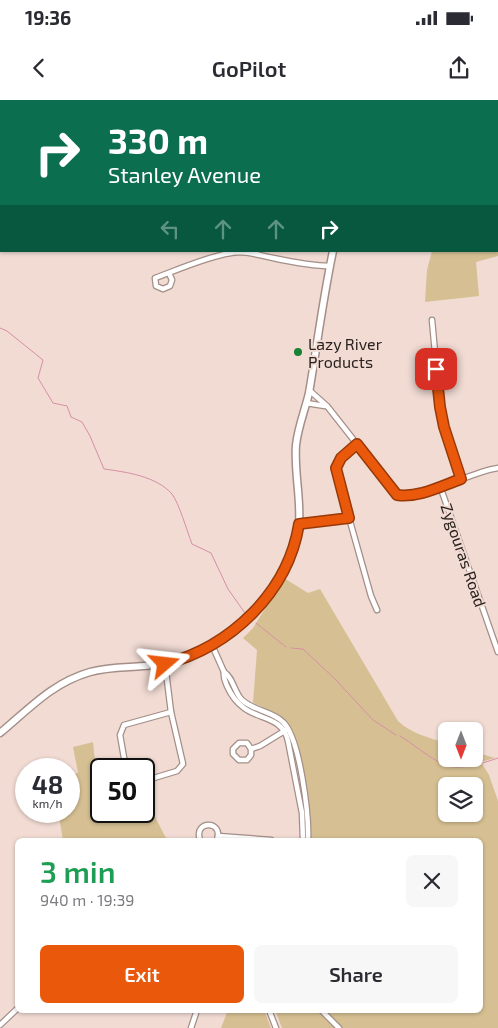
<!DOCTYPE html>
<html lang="en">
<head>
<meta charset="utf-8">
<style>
	body { margin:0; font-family:"Exo 2",sans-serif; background:#f7f7f7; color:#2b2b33; height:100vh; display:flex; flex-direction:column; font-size:19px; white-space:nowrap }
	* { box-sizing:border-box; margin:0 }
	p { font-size:16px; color:#7c7c81 }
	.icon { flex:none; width:28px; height:28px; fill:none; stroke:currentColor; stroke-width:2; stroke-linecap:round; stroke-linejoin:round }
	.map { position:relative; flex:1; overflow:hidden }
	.panel { position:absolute; left:15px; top:738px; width:468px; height:175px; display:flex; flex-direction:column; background:#fff; border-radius:8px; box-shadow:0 1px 4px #0004 }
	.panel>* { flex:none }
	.guide { position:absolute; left:0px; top:0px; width:499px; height:152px; box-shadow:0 1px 4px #0004; background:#0b6e4f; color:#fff; overflow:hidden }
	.needle { width:32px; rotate:180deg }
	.fabs { position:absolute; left:438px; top:622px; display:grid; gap:10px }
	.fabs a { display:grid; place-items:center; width:45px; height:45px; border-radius:8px; background:#fff; box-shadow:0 1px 4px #0004; font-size:25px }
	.speed { position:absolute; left:15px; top:658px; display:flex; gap:10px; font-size:25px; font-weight:700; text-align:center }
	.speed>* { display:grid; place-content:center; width:65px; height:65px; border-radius:50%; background:#fff; box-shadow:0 1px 4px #0004; line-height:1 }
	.speed small { font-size:12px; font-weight:400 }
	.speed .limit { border:2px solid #111; border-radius:8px; background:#fff; color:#111 }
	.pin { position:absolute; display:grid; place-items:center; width:42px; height:42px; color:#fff; margin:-21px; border-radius:10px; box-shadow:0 2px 8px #0006 }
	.me { position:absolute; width:55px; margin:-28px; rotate:73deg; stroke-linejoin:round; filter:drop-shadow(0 0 4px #0008) }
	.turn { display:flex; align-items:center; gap:18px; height:105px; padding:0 25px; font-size:22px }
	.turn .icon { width:65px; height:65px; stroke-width:2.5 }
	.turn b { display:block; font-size:35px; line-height:42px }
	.lanes { display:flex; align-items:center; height:48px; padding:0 25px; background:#0003; justify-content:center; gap:25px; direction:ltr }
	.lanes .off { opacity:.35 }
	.round { display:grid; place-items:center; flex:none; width:52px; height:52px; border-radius:8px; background:#f7f7f7 }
	.overview { display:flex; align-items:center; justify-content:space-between; height:85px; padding:0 25px }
	h1 { font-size:30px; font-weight:600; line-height:38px; color:#1e9e55 }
	.cta { display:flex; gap:10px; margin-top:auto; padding:10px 25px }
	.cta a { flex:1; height:58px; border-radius:8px; background:#ea580c; color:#fff; font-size:20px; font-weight:600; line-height:58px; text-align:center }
	.cta a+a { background:#f7f7f7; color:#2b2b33 }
	.status { display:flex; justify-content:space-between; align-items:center; height:35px; padding:0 25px; background:#fff; direction:ltr }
	.status svg { height:14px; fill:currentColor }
	header { display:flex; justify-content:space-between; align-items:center; height:65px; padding:0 25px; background:#fff; font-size:22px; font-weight:600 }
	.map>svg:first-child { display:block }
	.green { fill:#d6c093; fill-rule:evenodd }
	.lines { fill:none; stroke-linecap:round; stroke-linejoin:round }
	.stream { stroke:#d78fa6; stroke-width:1 }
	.minor-casing { stroke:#a48f88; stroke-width:7 }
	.secondary-casing { stroke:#a48f88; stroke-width:9 }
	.minor { stroke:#fff; stroke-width:4.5 }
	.secondary { stroke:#fff; stroke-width:6 }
	.route-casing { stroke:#983908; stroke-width:12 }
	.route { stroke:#ea580c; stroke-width:9 }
	.poi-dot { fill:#198237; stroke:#f1dbd3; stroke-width:2 }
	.labels { text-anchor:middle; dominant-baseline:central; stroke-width:4; stroke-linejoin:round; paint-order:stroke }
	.poi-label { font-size:16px; fill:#2a221f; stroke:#f1dbd3; text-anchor:start }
	.street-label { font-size:16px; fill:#2a221f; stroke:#f1dbd3 }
</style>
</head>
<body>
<div class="status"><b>19:36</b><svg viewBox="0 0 49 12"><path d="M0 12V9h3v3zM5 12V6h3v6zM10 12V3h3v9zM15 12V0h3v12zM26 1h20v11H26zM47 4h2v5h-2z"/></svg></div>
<header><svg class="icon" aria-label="back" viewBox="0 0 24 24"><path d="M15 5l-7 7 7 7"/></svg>GoPilot<svg class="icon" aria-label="share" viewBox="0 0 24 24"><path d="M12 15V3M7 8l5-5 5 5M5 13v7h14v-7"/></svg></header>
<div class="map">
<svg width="498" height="928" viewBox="0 0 498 928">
	<rect width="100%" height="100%" fill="#f1dbd3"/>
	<!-- green -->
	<g class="green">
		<path d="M426,0H498V156L476,162L479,196L425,202L427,170L432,151H498V1H426Z"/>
		<path d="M284,478L308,493L320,489L398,621C410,633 430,638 446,643V659H474V652L495,658L481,662L489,675L498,701V928H282L275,910H480V740H311C312,716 302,640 287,622C278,612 265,608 253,603L257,550L243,538L253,528ZM446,686H474V714H446Z"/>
		<path d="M93,642L101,720L152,711L167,740H63L58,711H69V675L78,673L73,647Z"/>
		<path d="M228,910H264L271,928H221Z"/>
	</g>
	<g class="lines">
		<!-- stream -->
		<g class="stream">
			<path d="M0,228L7,231L43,260L38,278L53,303L67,306L71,317L82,322L90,336L104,369C126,372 156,376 172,394C179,403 187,431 192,444L211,453L228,489L245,513"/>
			<path d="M256,523L286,547"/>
			<path d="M291,548L303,549L335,579L373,620L396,635"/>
			<path d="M400,636C413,644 426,655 440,663C456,672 481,664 498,658"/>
		</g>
		<defs>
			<g id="minor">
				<path d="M194,1L204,0"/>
				<path d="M0,65H1"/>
				<path d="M169,173L172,180L170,186L163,189L156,186L155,178C177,170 217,153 239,152C250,152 262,156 273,158C292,162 311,166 330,166"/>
				<path d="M432,220L440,307L444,327L461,379"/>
				<path d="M309,290L327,306L397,395C428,399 466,373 498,368"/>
				<path d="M306,303L325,306"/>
				<path d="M357,344C347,352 335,361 337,375L371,496L377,510"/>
				<path d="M440,386L498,552"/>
				<path d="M299,424L349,418"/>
				<path d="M212,545L224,572C233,577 234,592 242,600C254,611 272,611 283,622C300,638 309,715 308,740"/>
				<path d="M224,572C223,578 225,581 227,586C231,595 236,602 244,608C260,620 283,617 288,641L302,713L303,740"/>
				<path d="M251,649L247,643H239L233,649V654L239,660H247L251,655V649L260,646L286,630"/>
				<path d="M126,669L120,635L124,625L171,612"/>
				<path d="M144,681L177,671L183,664L171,612L165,564"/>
				<path d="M218,736L271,740"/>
				<path d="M200,740C193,720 224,720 217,740"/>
				<path d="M269,910L276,928"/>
				<path d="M321,910L339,928"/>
				<path d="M0,925L18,908"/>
				<path d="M191,928L197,910"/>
			</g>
			<g id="secondary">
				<path d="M364,1L365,0"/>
				<path d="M0,633C29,609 52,583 90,572C111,566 133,568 154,565C169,563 184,559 197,553C244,532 295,477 299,424C301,398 294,371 296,345C298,327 305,310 309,293C317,246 323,198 333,151"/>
			</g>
		</defs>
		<!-- minor casing -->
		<use href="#minor" class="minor-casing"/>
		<!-- secondary casing -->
		<use href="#secondary" class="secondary-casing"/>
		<!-- minor -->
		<use href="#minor" class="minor"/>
		<!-- secondary -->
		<use href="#secondary" class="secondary"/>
	</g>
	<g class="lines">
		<defs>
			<path id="route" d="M165,564C230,547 288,493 299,424L349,418L336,368L341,358L357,344L397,395C419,398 441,386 461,379L444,327L440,307L436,269"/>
		</defs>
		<!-- route casing -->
		<use href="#route" class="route-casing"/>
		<!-- route -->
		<use href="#route" class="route"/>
	</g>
	<!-- markers -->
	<circle class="poi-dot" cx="298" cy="252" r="5"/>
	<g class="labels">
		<!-- poi labels -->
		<g class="poi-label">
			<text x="308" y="243">Lazy River<tspan x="308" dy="18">Products</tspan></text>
		</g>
		<!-- street labels -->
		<g class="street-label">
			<text transform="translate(464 455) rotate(71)">Zygouras Road</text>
		</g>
	</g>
</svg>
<div class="fabs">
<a><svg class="needle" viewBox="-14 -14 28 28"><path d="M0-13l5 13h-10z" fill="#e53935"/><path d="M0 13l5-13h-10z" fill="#7c7c81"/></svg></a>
<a><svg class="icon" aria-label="layers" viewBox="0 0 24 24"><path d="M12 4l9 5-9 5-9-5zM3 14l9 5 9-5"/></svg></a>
</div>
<div class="speed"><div>48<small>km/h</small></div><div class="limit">50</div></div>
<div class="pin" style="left:436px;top:269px;background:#d93025"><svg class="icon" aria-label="arrive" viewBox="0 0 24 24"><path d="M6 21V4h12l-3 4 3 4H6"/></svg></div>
<svg class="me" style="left:165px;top:564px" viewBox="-20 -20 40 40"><path d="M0-17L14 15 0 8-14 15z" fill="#ea580c" stroke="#fff" stroke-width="4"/></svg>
<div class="guide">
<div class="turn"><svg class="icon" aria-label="right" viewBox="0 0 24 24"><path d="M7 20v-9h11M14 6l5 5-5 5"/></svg><div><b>330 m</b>Stanley Avenue</div></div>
<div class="lanes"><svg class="icon off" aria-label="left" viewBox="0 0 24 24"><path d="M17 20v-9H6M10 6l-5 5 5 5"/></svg><svg class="icon off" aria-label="ahead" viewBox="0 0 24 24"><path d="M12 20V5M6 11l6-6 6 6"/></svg><svg class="icon off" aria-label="ahead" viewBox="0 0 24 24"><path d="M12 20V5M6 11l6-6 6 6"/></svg><svg class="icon" aria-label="right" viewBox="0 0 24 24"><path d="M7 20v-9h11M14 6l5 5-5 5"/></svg></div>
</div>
<section class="panel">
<div class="overview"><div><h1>3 min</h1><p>940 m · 19:39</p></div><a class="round"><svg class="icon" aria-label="close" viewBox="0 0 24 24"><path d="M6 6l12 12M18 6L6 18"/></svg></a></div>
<div class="cta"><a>Exit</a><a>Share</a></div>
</section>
</div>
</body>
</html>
